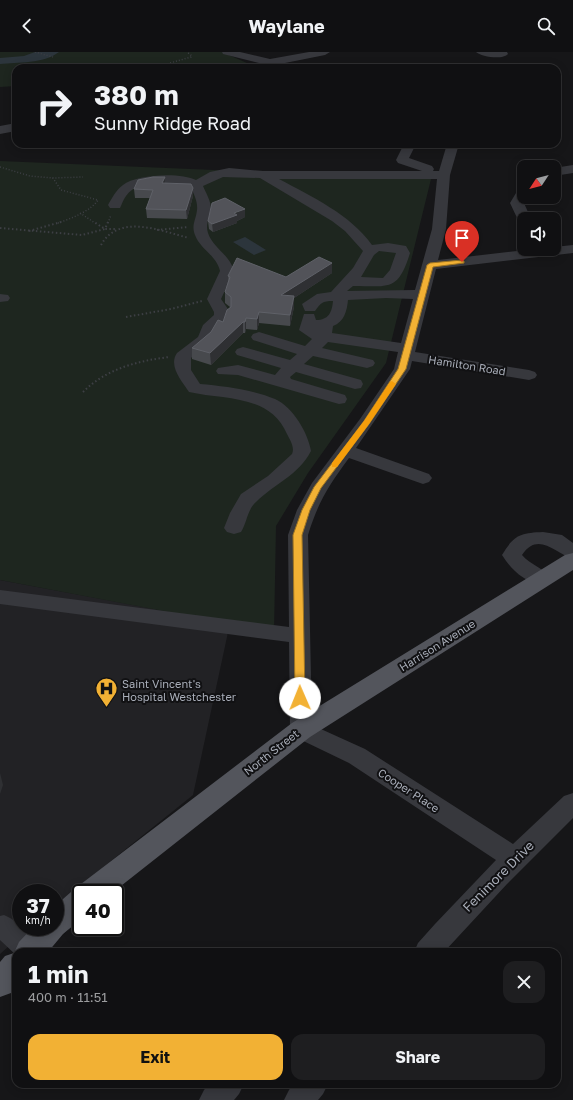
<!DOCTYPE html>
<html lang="en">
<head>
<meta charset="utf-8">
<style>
	body { margin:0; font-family:"Golos Text",sans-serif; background:#1e1e20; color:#f1f3f6; height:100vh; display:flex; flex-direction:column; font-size:15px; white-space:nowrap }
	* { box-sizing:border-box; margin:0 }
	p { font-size:13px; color:#9c9d9f }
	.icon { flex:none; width:22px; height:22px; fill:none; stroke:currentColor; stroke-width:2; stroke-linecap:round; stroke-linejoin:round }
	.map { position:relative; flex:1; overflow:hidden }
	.panel { position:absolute; left:12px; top:896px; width:549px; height:140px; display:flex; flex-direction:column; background:#101012; border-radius:12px; box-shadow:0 2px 10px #0003,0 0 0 1px #303032 }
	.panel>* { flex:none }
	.top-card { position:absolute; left:12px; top:12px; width:549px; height:84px; border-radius:12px; box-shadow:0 2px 10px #0003,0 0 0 1px #303032; background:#101012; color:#f1f3f6; overflow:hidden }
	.needle { width:26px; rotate:234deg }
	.buttons { position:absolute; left:517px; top:108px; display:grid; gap:8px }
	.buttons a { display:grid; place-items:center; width:44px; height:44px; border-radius:8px; background:#101012; box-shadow:0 2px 10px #0003,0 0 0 1px #303032; font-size:20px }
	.speed { position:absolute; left:12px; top:832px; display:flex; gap:8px; font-size:20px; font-weight:700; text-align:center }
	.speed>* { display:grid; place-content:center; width:52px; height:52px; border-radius:50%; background:#101012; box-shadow:0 2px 10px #0003,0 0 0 1px #303032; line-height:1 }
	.speed small { font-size:10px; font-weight:400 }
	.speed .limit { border:2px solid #111; border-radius:6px; background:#fff; color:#111 }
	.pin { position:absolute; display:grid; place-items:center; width:34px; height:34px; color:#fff; margin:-41px -17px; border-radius:50% 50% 50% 0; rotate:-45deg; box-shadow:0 0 4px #0007 }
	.pin .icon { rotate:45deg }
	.me { position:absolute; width:44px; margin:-22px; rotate:359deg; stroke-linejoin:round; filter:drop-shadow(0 0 3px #0008) }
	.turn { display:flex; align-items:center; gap:14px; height:84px; padding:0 16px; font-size:18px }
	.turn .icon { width:52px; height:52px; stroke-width:2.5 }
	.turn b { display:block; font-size:28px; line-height:34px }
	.round { display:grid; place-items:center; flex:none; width:42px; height:42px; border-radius:12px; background:#1e1e20 }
	.headline { display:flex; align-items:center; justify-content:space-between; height:68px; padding:0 16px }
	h1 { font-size:24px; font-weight:700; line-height:30px }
	.button { display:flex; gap:8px; margin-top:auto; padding:8px 16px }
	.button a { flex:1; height:46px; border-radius:12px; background:#f2b134; color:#111; font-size:16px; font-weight:700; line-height:46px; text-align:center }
	.button a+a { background:#1e1e20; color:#f1f3f6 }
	header { display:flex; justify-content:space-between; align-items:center; height:52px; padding:0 16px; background:#101012; font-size:18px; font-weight:700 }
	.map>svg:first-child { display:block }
	.built { fill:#222225 }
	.green { fill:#1e261f }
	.water { fill:#2c353c }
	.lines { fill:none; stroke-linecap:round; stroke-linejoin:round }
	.path-far1 { stroke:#3d3f44; stroke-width:1.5; stroke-dasharray:1 2; stroke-linecap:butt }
	.path { stroke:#3d3f44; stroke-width:2; stroke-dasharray:1.5 2.5; stroke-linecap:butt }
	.minor { fill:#37383d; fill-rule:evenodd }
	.major { fill:#53555c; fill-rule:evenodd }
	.wall { fill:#47494d }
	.shaded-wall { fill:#2f3033 }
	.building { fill:#525359; stroke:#5f6168 }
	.route { fill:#f2b134; stroke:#9d7322 }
	.slow { fill:#f59e0b }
	.labels { text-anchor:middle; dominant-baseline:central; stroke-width:4; stroke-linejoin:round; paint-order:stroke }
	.street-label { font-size:11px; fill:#a8adb8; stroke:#111113 }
	.poi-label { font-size:11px; fill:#a8adb8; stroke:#111113; text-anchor:start }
	.near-street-label { font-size:13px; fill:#a8adb8; stroke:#111113 }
</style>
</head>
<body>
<header><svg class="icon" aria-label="back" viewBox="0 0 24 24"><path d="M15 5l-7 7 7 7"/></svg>Waylane<svg class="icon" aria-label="search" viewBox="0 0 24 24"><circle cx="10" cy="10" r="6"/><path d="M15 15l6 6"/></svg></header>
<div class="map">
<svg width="573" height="1048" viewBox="0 0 573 1048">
	<rect width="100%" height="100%" fill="#161618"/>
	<!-- built -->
	<path class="built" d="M0,528L230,571L193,743L55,854V841H21V875H30L0,902Z"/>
	<!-- green -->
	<g class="green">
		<path d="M0,0H222L258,16H16V34L0,35Z"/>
		<path d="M0,109L431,127L386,311L308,421L276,474L274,580L0,528Z"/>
	</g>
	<!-- water -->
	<g class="water">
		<path d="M35,0H59C43,12 18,10 0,12V6L24,4Z"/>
		<path d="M245,185L266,198L254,203L233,190Z"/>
	</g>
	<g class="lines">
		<!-- path-far1 -->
		<g class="path-far1">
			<path d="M35,0L53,5"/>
			<path d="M167,16L170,11L191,5L192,4L187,0"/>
			<path d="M0,115L30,124L53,126"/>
			<path d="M80,161L95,171"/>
			<path d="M58,171C70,167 91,159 98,148L61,138L53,126L83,125"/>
			<path d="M108,171L111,163"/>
		</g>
		<!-- path -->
		<g class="path">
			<path d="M108,170L105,177H115"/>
			<path d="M0,176L82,183L105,177L94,170"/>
			<path d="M157,178L188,175"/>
			<path d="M29,179L61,170"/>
			<path d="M101,193C119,161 161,179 189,186"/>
			<path d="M126,265L171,257L202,249"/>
			<path d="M83,340C106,317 137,309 169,305"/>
		</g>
		<!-- minor -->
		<g class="minor">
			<path d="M222,0H240L270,7L309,0H330L325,3L285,11L296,14L297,16H279L223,2Z"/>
			<path d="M476,0H507L508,2C503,8 481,5 476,0Z"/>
			<path d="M16,71V79L0,82V74Z"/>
			<path d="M404,92H416L409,106L432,114L434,117L433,119H439L447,92H459L450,123L446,177L438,208L535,197H554V195L573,193V201L436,217L415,300L529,318L535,320L537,323L535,326L529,328L412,309L410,317L356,396L429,422L432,426L429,430L423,432L349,406C329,433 318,450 308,483L312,673L365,697L513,792L564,744L573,741V766L507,832L444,900H414L418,891L435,872L496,808L349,711L293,684L290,678L289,590L0,552V538L289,575L288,483L297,458L312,431L360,367L394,317L398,300L328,290L322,296L373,308L375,311L373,314L367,316L313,304L304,312L361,328L363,332L361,336L355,337L296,320L290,325L291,327L345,343L347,347L345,351L339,352L238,323L218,322L216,319L218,316L238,313L275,323L281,316L237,303L235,300L237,297L243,295L290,308L297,302L253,288L251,285L253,282L259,280L305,294L312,287L299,278L304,262H314L316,268C329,268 332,260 333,249C322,249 321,251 315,259H305L302,252L317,242L331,240L353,216L363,199L345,179L332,169L260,126L223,125L203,134C206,141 211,149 211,157C210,166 205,172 208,181C213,196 230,203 234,219L221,247L230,260V265L216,277C216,291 200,298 191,306V318L200,332C224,334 254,338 275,347C293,355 308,381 311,399C299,423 274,432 256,450C247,458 247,471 241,480L234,482L227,480L224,476L230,461L241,442L268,424L292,402C295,395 290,388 287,382C270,342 224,348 189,340C182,329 168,314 177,301L198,285L203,273L214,263V260L207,247L220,219C217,204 200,197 195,183C191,173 196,168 197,158C198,150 194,142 190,134L187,133C168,132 138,126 126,144C123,148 122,152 120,156H110L108,153C112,146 116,138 123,133C136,122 181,120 196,128L210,120L229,116L263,119H422L398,111L396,108ZM279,127H437L432,177L415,238L347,239L353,234C389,234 398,240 410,201L406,194L388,191L372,193C350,162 312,145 279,127ZM379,199L396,201L390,218L383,226L361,225L374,203ZM386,246L413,247L401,291L332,281L333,274C344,270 347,259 348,248Z"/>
			<path d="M573,113V121L554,124V116Z"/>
			<path d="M524,135V145H527L524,151L531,167H524V171L519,170L510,151L519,136Z"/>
			<path d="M0,242L8,243L10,246L8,249L0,250Z"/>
			<path d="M543,480L562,483L573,491V507C555,501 538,479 522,503C530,513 546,517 552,527L549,532L542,534C524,529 512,519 502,503C514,483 520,481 543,480Z"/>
			<path d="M4,863C14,867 44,888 43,900H16V903L0,888V864Z"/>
			<path d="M209,1032H244L239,1042L234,1048H199L204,1038Z"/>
			<path d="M293,1032H328L323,1042L318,1048H284L289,1038Z"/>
		</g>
		<!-- major -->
		<path class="major" d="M573,501V518L310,685L112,841H81V867L63,882L48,900H16V935L11,941L0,945V910L5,904L14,901L19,890L33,875H55V854L71,840L79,837L81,832L292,671L565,503Z"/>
	</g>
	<!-- wall -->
	<g class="wall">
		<path d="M165,125V131L193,136V144L187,167L147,166L146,157L150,146H135L134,137Z"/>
		<path d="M245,165L237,169V171L213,180L209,177L208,169Z"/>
		<path d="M332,221L294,246V255L290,274L259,271L257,278L246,277L245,281H243L211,313L192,307V296L223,270L230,255L225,251V240L228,229V224L286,225Z"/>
	</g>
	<!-- shaded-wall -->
	<g class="shaded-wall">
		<path d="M165,125V133L162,131Z"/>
		<path d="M193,136V144L187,167L186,158Z"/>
		<path d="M245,157V165L237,169V171L213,180L212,172Z"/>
		<path d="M332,211V221L294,246V255L290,274V263L281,243Z"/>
		<path d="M259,260V271L257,278V267Z"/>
		<path d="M246,266V277L245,281V270Z"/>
		<path d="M243,270V281L211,313L210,301Z"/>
		<path d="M0,721L3,733L0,742Z"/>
	</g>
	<!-- building -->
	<g class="building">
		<path d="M153,125H165L162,131L191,132L193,136L186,158L146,157L153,138L134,137L138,128Z"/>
		<path d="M225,146L245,157L234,161L237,163L212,172L208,169L212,151Z"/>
		<path d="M319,205L332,211L281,243L294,244L290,263L259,260L257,267L246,266L245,270H243L210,301L192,296L211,280L218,268L223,270L227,258L231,255V245L225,240L230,225L228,224L237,206L286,225Z"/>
	</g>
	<!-- route -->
	<path class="route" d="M462,208L464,209V211L433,215L406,317L369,372L321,436L310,458L302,483L305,646L300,650L297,649L295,646L293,483L302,458L314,435L364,369L398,317L427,213L430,211Z"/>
	<!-- slow -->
	<path class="slow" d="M392,329L396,332L369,372L337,415H332V411L364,369L390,330Z"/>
	<!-- icons -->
	<defs>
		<symbol id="hospital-pin" viewBox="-11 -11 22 30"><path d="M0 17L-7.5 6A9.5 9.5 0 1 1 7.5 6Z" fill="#f2b134" stroke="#111113"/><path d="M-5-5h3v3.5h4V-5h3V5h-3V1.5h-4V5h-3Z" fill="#111"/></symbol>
	</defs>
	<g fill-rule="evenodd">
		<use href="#hospital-pin" x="94" y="624" width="25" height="34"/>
	</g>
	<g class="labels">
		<!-- street labels -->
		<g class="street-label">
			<text transform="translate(467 313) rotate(9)">Hamilton Road</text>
			<text transform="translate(437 593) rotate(-32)">Harrison Avenue</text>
			<text transform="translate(271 700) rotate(-38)">North Street</text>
			<text transform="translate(409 738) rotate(33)">Cooper Place</text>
		</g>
		<!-- poi labels -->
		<g class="poi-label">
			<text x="122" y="631">Saint Vincent's<tspan x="122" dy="13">Hospital Westchester</tspan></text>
		</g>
		<!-- near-street labels -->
		<g class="near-street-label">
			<text transform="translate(498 824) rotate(-45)">Fenimore Drive</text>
		</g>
	</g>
</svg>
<div class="buttons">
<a><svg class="needle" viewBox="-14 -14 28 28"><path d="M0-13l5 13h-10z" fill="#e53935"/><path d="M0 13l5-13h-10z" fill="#9c9d9f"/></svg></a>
<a><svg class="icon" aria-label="sound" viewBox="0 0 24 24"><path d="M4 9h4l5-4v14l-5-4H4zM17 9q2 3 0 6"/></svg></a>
</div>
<div class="speed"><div>37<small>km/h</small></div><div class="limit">40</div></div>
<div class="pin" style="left:462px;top:210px;background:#d93025"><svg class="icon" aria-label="arrive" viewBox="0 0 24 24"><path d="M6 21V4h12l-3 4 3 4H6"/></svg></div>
<svg class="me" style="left:300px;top:646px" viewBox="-20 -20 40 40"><circle r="19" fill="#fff"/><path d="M0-13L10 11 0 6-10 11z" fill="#f2b134"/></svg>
<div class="top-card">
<div class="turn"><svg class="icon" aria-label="right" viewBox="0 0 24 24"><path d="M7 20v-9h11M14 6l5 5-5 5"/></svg><div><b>380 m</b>Sunny Ridge Road</div></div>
</div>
<section class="panel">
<div class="headline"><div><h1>1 min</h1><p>400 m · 11:51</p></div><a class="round"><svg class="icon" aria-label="close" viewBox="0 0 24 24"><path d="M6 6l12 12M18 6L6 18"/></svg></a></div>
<div class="button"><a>Exit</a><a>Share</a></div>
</section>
</div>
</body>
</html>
